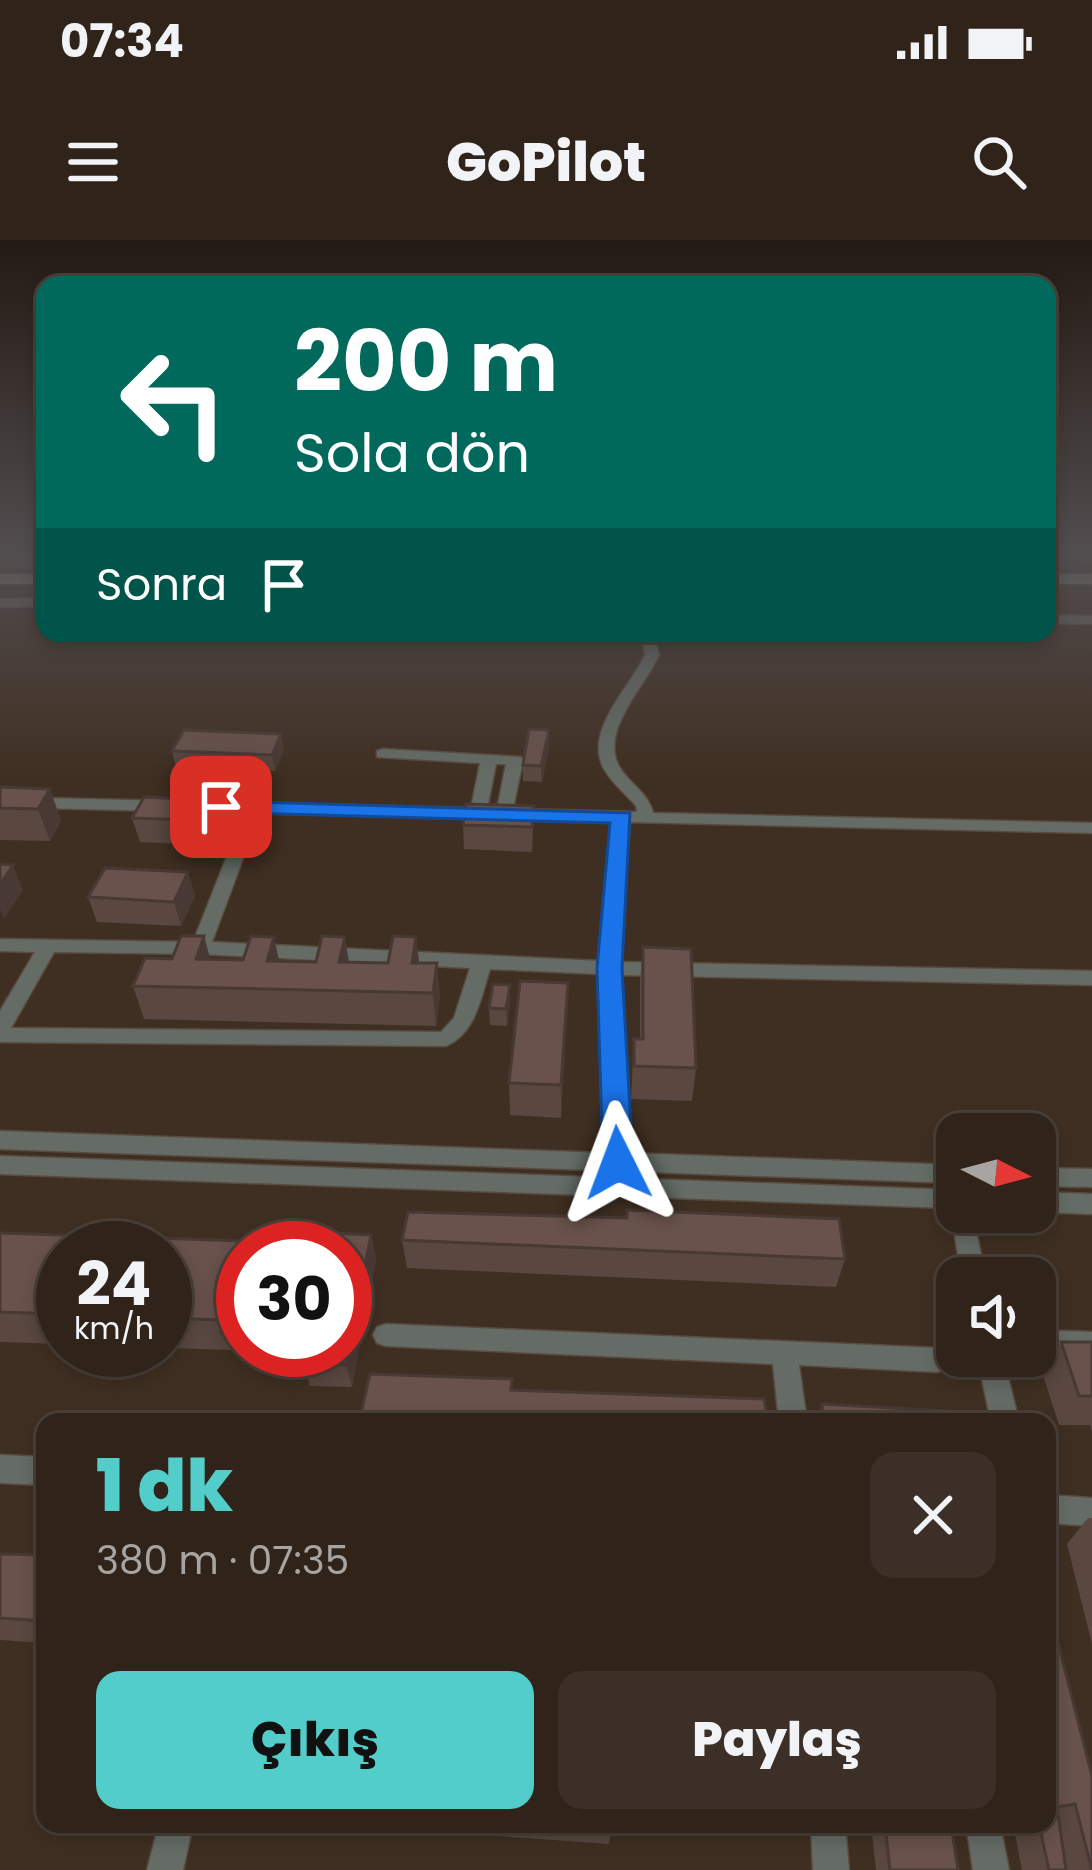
<!DOCTYPE html>
<html lang="tr">
<head>
<meta charset="utf-8">
<style>
	body { margin:0; font-family:Poppins,sans-serif; background:#3b2f27; color:#f1f3f6; height:100vh; display:flex; flex-direction:column; font-size:45px; white-space:nowrap }
	* { box-sizing:border-box; margin:0 }
	p { font-size:39px; color:#a7a4a2 }
	.icon { flex:none; width:66px; height:66px; fill:none; stroke:currentColor; stroke-width:2; stroke-linecap:round; stroke-linejoin:round }
	.map { position:relative; flex:1; overflow:hidden }
	.panel { position:absolute; left:36px; top:1173px; width:1020px; height:420px; display:flex; flex-direction:column; background:#2f231a; border-radius:24px; box-shadow:0 6px 18px #0003,0 0 0 3px #4a4039 }
	.panel>* { flex:none }
	.hud { position:absolute; left:36px; top:36px; width:1020px; height:366px; border-radius:24px; box-shadow:0 6px 18px #0003,0 0 0 3px #4a4039; background:#00695c; color:#fff; overflow:hidden }
	.needle { width:78px; rotate:96deg }
	.fabs { position:absolute; left:936px; top:873px; display:grid; gap:24px }
	.fabs a { display:grid; place-items:center; width:120px; height:120px; border-radius:24px; background:#2f231a; box-shadow:0 6px 18px #0003,0 0 0 3px #4a4039; font-size:60px }
	.speed { position:absolute; left:36px; top:981px; display:flex; gap:24px; font-size:60px; font-weight:700; text-align:center }
	.speed>* { display:grid; place-content:center; width:156px; height:156px; border-radius:50%; background:#2f231a; box-shadow:0 6px 18px #0003,0 0 0 3px #4a4039; line-height:1 }
	.speed small { font-size:30px; font-weight:400 }
	.speed .limit { border:18px solid #d22; background:#fff; color:#111 }
	.pin { position:absolute; display:grid; place-items:center; width:102px; height:102px; color:#fff; margin:-51px; border-radius:24px; box-shadow:0 6px 18px #0006 }
	.me { position:absolute; width:132px; margin:-66px; rotate:357deg; stroke-linejoin:round; filter:drop-shadow(0 0 9px #0008) }
	.turn { display:flex; align-items:center; gap:42px; height:252px; padding:0 60px; font-size:54px }
	.turn .icon { width:156px; height:156px; stroke-width:2.5 }
	.turn b { display:block; font-size:84px; line-height:102px }
	.then { display:flex; align-items:center; height:114px; padding:0 60px; background:#0003; gap:24px; font-size:45px }
	.round { display:grid; place-items:center; flex:none; width:126px; height:126px; border-radius:24px; background:#3b2f27 }
	.summary { display:flex; align-items:center; justify-content:space-between; height:204px; padding:0 60px }
	h1 { font-size:72px; font-weight:800; line-height:90px; color:#53cdc9 }
	.button { display:flex; gap:24px; margin-top:auto; padding:24px 60px }
	.button a { flex:1; height:138px; border-radius:24px; background:#53cdc9; color:#111; font-size:48px; font-weight:800; line-height:138px; text-align:center }
	.button a+a { background:#3b2f27; color:#f1f3f6 }
	.status { display:flex; justify-content:space-between; align-items:center; height:84px; padding:0 60px; background:#2f231a; direction:ltr }
	.status svg { height:33px; fill:currentColor }
	header { display:flex; justify-content:space-between; align-items:center; height:156px; padding:0 60px; background:#2f231a; font-size:54px; font-weight:800 }
	.map>svg:first-child { display:block }
	.lines { fill:none; stroke-linecap:round; stroke-linejoin:round }
	.minor-casing { stroke:#5a4b3f; stroke-width:3 }
	.major-casing { stroke:#5a4b3f; stroke-width:3 }
	.minor { fill:#646c65; fill-rule:evenodd }
	.major { fill:#94a496; fill-rule:evenodd }
	.wall { fill:#594740 }
	.shaded-wall { fill:#493934 }
	.building { fill:#68524b; stroke:#493934; stroke-width:3 }
	.route { fill:#1a73e8; stroke:#114b97; stroke-width:3 }
</style>
</head>
<body>
<div class="status"><b>07:34</b><svg viewBox="0 0 49 12"><path d="M0 12V9h3v3zM5 12V6h3v6zM10 12V3h3v9zM15 12V0h3v12zM26 1h20v11H26zM47 4h2v5h-2z"/></svg></div>
<header><svg class="icon" aria-label="menu" viewBox="0 0 24 24"><path d="M4 6h16M4 12h16M4 18h16"/></svg>GoPilot<svg class="icon" aria-label="search" viewBox="0 0 24 24"><circle cx="10" cy="10" r="6"/><path d="M15 15l6 6"/></svg></header>
<div class="map">
<svg width="1092" height="1630" viewBox="0 0 1092 1630">
	<rect width="100%" height="100%" fill="#3f2f22"/>
	<g class="lines">
		<defs>
			<g id="minor">
				<path d="M45,358V366L0,367V359Z"/>
				<path d="M1047,375L1092,376V384L1047,383Z"/>
				<path d="M628,393H645L655,399L659,415C645,446 598,492 620,528C630,544 649,554 653,573L1092,583V593L630,582L619,722L1092,731V745L619,735L629,913L957,925V943L0,909V891L606,913L599,734L490,729C481,757 476,793 446,806L0,802V771L35,712L0,711V699L193,702L244,573L0,567V557L471,568L480,523L377,517V511L383,509L521,517L523,520L513,569L637,572L636,566C626,554 612,543 604,529C583,491 630,448 645,415L643,404ZM496,524H506L497,569H487ZM260,573L613,582L600,721L212,702ZM54,712L200,714L470,728L454,778L441,792L11,788Z"/>
				<path d="M0,916L957,950V972H972L986,1038H962L950,968L0,934Z"/>
				<path d="M1035,928L1092,929V947L1035,946Z"/>
				<path d="M1035,952L1092,954V974L1035,972Z"/>
				<path d="M386,1084L938,1108L947,1112L951,1120L947,1128L938,1132L799,1125L807,1182H779L773,1124L386,1106L377,1103L373,1095L377,1087Z"/>
				<path d="M1035,1090L1092,1092V1116L1035,1114Z"/>
				<path d="M977,1116H1003L1019,1182H991Z"/>
				<path d="M0,1215L45,1217V1245L0,1243Z"/>
				<path d="M1047,1255L1092,1258V1286L1047,1283Z"/>
				<path d="M159,1584H193L183,1630H147Z"/>
				<path d="M811,1584H845L849,1630H813Z"/>
				<path d="M966,1584H1000L1009,1630H973Z"/>
			</g>
			<g id="major">
				<rect x="0" y="334" width="45" height="10"/>
				<rect x="1047" y="334" width="45" height="10"/>
			</g>
		</defs>
		<!-- minor casing -->
		<use href="#minor" class="minor-casing"/>
		<!-- major casing -->
		<use href="#major" class="major-casing"/>
		<!-- minor -->
		<use href="#minor" class="minor"/>
		<!-- major -->
		<use href="#major" class="major"/>
	</g>
	<!-- wall -->
	<g class="wall">
		<rect x="0" y="310" width="45" height="17"/>
		<path d="M1067,310H1092V323H1078Z"/>
		<path d="M549,490V506L542,542L523,541V525Z"/>
		<path d="M284,510L275,531L176,527L172,511Z"/>
		<path d="M0,547L50,549L61,581L50,601L0,600Z"/>
		<path d="M203,560L209,584L200,605L140,602L132,578Z"/>
		<path d="M534,566L532,612L464,609L463,585Z"/>
		<path d="M188,632L195,656L181,686L97,682L88,657Z"/>
		<path d="M416,697L419,723L440,756L436,786L144,779L133,746L172,719L388,723Z"/>
		<path d="M643,707L696,828L692,861L631,859L634,799H640V740Z"/>
		<path d="M568,743L561,878L510,875L509,843Z"/>
		<path d="M510,745V761L507,786L490,785L489,768Z"/>
		<path d="M0,993L244,1001L246,1008H243V1078L235,1110L165,1108V1008H63V1104L0,1102Z"/>
		<path d="M371,995L376,1019L352,1147L310,1146L303,1123Z"/>
		<path d="M402,1000L845,1019L836,1047L407,1028Z"/>
		<path d="M1061,1102H1092V1191L1090,1185H1059L1042,1132Z"/>
		<path d="M822,1164L824,1182H816Z"/>
		<path d="M1088,1278H1092V1404L1067,1304Z"/>
		<path d="M0,1314L45,1315V1403L0,1400Z"/>
		<path d="M1047,1360L1092,1630H1022L1013,1584H1047Z"/>
		<path d="M359,1584H612L609,1604L360,1586Z"/>
		<path d="M621,1584H690L688,1590Z"/>
		<path d="M871,1584H951L958,1630H876Z"/>
	</g>
	<!-- shaded-wall -->
	<g class="shaded-wall">
		<path d="M549,490V506L542,542L541,526Z"/>
		<path d="M281,494L284,510L275,531L272,515Z"/>
		<path d="M50,549L61,581L50,601L38,569Z"/>
		<path d="M203,560L209,584L200,605L194,580Z"/>
		<path d="M13,625L23,650L4,679L0,669V645Z"/>
		<path d="M188,632L195,656L181,686L174,662Z"/>
		<path d="M204,696L213,729L196,719Z"/>
		<path d="M274,697L281,730L267,721Z"/>
		<path d="M345,697L350,729L339,722Z"/>
		<path d="M416,697L420,730L415,756L412,723Z"/>
		<path d="M437,723L440,756L436,786L433,753Z"/>
		<path d="M568,743L567,776L561,878V845Z"/>
		<path d="M510,745V761L507,786L506,769Z"/>
		<path d="M371,995L376,1019L352,1147L346,1125Z"/>
		<path d="M244,1001L246,1008H243V1078L235,1110L224,1080Z"/>
	</g>
	<!-- building -->
	<g class="building">
		<rect x="0" y="310" width="45" height="7"/>
		<path d="M529,489L549,490L541,526L523,525Z"/>
		<path d="M184,490L281,494L272,515L172,511Z"/>
		<path d="M0,547L50,549L38,569L0,568Z"/>
		<path d="M144,557L203,560L194,580L132,578Z"/>
		<path d="M466,564L534,566L532,587L463,585Z"/>
		<path d="M0,624L13,625L0,645Z"/>
		<path d="M105,628L188,632L174,662L88,657Z"/>
		<path d="M181,696H204L196,719L243,720L251,696L274,697L267,721L316,722L322,696L345,697L339,722L388,723L393,696L416,697L412,723H437L433,753L133,746L145,718L172,719Z"/>
		<path d="M643,707L691,709L696,828L634,826V799H643Z"/>
		<path d="M520,741L568,743L561,845L509,843Z"/>
		<path d="M493,744L510,745L506,769L489,768Z"/>
		<path d="M970,891L993,892V894H971Z"/>
		<path d="M627,970L839,979L845,1019L402,1000L408,972L627,978Z"/>
		<path d="M0,993L244,1001L224,1080L165,1078V1008H63V1074L0,1072Z"/>
		<path d="M331,993L371,995L346,1125L303,1123L306,1110H345V1008H328Z"/>
		<path d="M1061,1102H1092V1156H1079Z"/>
		<path d="M370,1134L512,1139L511,1150L764,1159L768,1182H359Z"/>
		<path d="M822,1164L963,1172L965,1182H824Z"/>
		<path d="M0,1314L45,1315V1381L0,1378Z"/>
		<path d="M1047,1360L1092,1536V1630L1075,1564L1057,1567L1066,1630H1049L1039,1584H1047Z"/>
		<path d="M545,1584H612V1589Z"/>
		<path d="M885,1584H951L958,1630H890Z"/>
	</g>
	<!-- sky -->
	<linearGradient id="sky" x2="0" y2="1"><stop stop-color="#231a13"/><stop offset="0.58" stop-color="#524d4f"/><stop offset="1" stop-color="#524d4f" stop-opacity="0"/></linearGradient>
	<rect width="1092" height="538" fill="url(#sky)"/>
	<!-- route -->
	<path class="route" d="M221,561L630,573L622,728L633,923L629,931H607L603,923L597,728L610,583L213,572V563Z"/>
</svg>
<div class="fabs">
<a><svg class="needle" viewBox="-14 -14 28 28"><path d="M0-13l5 13h-10z" fill="#e53935"/><path d="M0 13l5-13h-10z" fill="#a7a4a2"/></svg></a>
<a><svg class="icon" aria-label="sound" viewBox="0 0 24 24"><path d="M4 9h4l5-4v14l-5-4H4zM17 9q2 3 0 6"/></svg></a>
</div>
<div class="speed"><div>24<small>km/h</small></div><div class="limit">30</div></div>
<div class="pin" style="left:221px;top:567px;background:#d93025"><svg class="icon" aria-label="arrive" viewBox="0 0 24 24"><path d="M6 21V4h12l-3 4 3 4H6"/></svg></div>
<svg class="me" style="left:618px;top:923px" viewBox="-20 -20 40 40"><path d="M0-17L14 15 0 8-14 15z" fill="#1a73e8" stroke="#fff" stroke-width="4"/></svg>
<div class="hud">
<div class="turn"><svg class="icon" aria-label="left" viewBox="0 0 24 24"><path d="M17 20v-9H6M10 6l-5 5 5 5"/></svg><div><b>200 m</b>Sola dön</div></div>
<div class="then">Sonra<svg class="icon" aria-label="arrive" viewBox="0 0 24 24"><path d="M6 21V4h12l-3 4 3 4H6"/></svg></div>
</div>
<section class="panel">
<div class="summary"><div><h1>1 dk</h1><p>380 m · 07:35</p></div><a class="round"><svg class="icon" aria-label="close" viewBox="0 0 24 24"><path d="M6 6l12 12M18 6L6 18"/></svg></a></div>
<div class="button"><a>Çıkış</a><a>Paylaş</a></div>
</section>
</div>
</body>
</html>
